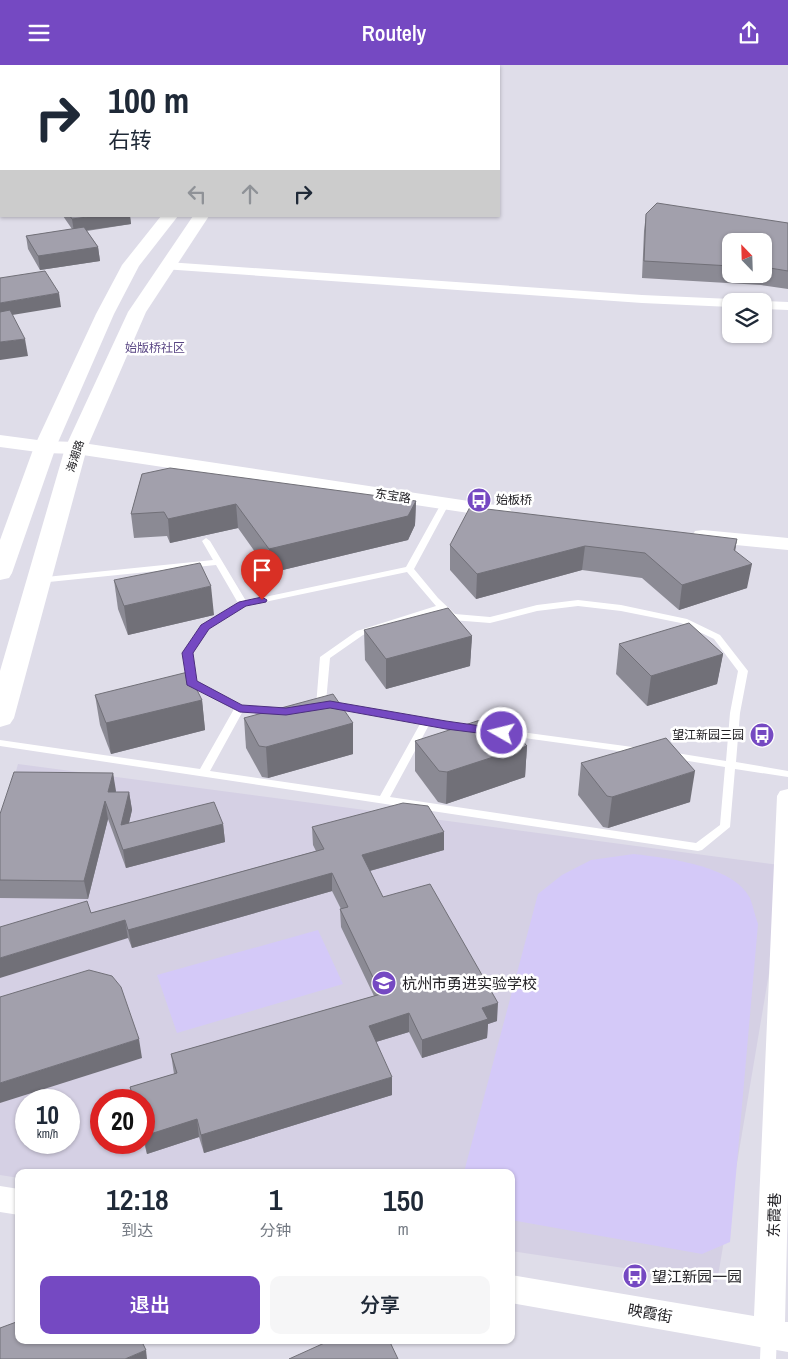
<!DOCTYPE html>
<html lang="zh">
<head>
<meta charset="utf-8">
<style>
	body { margin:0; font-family:"Archivo Narrow","Noto Sans SC",sans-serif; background:#f6f6f7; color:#1f2937; height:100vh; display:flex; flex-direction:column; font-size:19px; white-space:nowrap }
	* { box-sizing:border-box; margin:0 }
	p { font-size:16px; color:#747a83 }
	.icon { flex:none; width:28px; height:28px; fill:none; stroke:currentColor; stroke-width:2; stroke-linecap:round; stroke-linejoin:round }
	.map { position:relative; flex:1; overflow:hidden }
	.panel { position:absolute; left:15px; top:1104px; width:500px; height:175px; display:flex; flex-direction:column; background:#fff; border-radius:10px; box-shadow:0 1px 4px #0004 }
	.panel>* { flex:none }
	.top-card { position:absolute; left:0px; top:0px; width:500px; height:152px; box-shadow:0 1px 4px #0004; background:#fff; color:#1f2937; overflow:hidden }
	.needle { width:32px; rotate:337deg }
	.controls { position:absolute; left:722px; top:168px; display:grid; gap:10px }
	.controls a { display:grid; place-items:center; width:50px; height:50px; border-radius:10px; background:#fff; box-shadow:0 1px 4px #0004; font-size:25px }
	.speed { position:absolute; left:15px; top:1024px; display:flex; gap:10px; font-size:25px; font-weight:700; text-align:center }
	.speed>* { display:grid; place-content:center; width:65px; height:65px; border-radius:50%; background:#fff; box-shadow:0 1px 4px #0004; line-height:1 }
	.speed small { font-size:12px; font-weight:400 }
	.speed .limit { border:8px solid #d22; background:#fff; color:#111 }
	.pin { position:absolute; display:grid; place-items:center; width:42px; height:42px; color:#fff; margin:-51px -21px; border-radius:50% 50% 50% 0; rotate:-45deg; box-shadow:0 0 5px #0007 }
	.pin .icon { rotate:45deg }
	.me { position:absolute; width:55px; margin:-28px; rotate:278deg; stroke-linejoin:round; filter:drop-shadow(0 0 4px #0008) }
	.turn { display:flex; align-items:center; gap:18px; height:105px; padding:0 25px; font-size:22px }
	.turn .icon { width:65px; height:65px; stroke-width:2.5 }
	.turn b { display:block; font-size:35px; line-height:42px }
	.lanes { display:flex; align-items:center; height:48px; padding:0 25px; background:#0003; justify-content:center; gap:25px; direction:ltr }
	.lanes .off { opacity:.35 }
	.eta { display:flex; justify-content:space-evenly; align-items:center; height:85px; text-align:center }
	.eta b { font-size:30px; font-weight:600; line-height:35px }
	.cta { display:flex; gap:10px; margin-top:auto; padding:10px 25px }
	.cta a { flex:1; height:58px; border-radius:10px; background:#7549c2; color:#fff; font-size:20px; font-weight:600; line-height:58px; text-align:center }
	.cta a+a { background:#f6f6f7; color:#1f2937 }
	header { display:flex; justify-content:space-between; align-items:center; height:65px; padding:0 25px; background:#7549c2; color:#fff; font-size:22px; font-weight:600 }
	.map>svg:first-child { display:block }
	.built { fill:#d5d0e4; fill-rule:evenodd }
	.green { fill:#d4c9f8 }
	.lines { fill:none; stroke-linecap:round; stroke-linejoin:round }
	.service { fill:#fff; fill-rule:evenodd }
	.minor { fill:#fff; fill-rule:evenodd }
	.tertiary { fill:#fff; fill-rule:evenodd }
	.secondary { fill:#fff; fill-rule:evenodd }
	.wall { fill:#8b8a94; fill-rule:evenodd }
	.shaded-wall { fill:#717078 }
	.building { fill:#a2a0ac; stroke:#717078 }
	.route { fill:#7549c2; stroke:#4c2f7e }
	.labels { text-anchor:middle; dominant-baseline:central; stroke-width:5; stroke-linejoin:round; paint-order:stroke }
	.far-street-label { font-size:11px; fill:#222125; stroke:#fff }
	.far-quarter-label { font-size:12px; fill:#584583; stroke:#fff }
	.street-label { font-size:12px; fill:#222125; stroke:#fff }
	.poi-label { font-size:12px; fill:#222125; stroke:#fff; text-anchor:start }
	.near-poi-label { font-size:15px; fill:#222125; stroke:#fff; text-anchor:start }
	.near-street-label { font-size:15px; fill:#222125; stroke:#fff }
</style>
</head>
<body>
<header><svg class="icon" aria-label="menu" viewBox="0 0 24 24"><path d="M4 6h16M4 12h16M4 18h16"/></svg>Routely<svg class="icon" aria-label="share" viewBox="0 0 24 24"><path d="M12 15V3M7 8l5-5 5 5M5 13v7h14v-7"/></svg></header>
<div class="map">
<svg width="788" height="1294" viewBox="0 0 788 1294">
	<rect width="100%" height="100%" fill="#dfdde9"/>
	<!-- built -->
	<path class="built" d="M18,699L787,801L717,1217L511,1186V1108H19V1113L0,1110V763ZM26,1035H69V1078H26ZM101,1035H144V1078H101Z"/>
	<!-- green -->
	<g class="green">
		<path d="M634,789C666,793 733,800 750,833C753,841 755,851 758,859L730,1177L702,1189L511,1155V1108L464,1107L538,829L562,810L591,795Z"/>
		<path d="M318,865L343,919L177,968L157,910Z"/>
	</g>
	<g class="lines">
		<!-- service -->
		<g class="service">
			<path d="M442,437H448L449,439L414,504L438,533L455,549L490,552L537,540L578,535L621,540L687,554L720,570L748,606L740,648L736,697L788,706V712L735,704L730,762L702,785L698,786L0,681V675L200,704L234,644L186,618L182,588L202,560L238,538L216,500L39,518L36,517L35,515L36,513L213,495L202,476L206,473L210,476L246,536L406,502ZM407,507L436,541L357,566L320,592L316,641L317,643L321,644L325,642L420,659L380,731L210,706L243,646L285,649L290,646L285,643L242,640L196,617L192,588L208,564L246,541ZM578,541L621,546L681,558L714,574L738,606L730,648L726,696L670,687L665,690L670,693L725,702L720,760L696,778L390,732L429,660L472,667L477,664L476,662L326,637L330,593L363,570L440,545L449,554L452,555L490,558L537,546Z"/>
			<path d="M506,665L640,683L645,686L640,689L502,670L501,668Z"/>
			<path d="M769,1263L774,1265L777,1270L776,1294H760L761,1270L764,1265Z"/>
		</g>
		<!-- minor -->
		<g class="minor">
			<path d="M167,197L642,230L731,234L736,236H731V242L642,238L163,204L161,201Z"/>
			<path d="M763,236H764L788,237V245L764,244Z"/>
			<path d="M788,724V1131L785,1257H788V1287L511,1238V1210L754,1251L777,731L780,726Z"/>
			<path d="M0,1121L19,1124V1150L0,1147Z"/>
		</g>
		<!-- tertiary -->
		<g class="tertiary">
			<path d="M0,370L45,376L76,377L502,441L509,443L512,447L509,451L502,453L76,389L45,388L0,382Z"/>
			<path d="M703,465L788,473V485L695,476L692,471L695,466Z"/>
		</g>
		<!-- secondary -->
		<g class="secondary">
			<path d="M161,151H178L139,201L114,249L56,382L12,508L9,513L0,515V475L34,382L96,249L122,200Z"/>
			<path d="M193,151H209L146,247L87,383L14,653L10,659L0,662V606L65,383L128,247Z"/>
		</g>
	</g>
	<!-- wall -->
	<g class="wall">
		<path d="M94,0H138L137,1H94Z"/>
		<path d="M646,149L788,158V224L761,220L642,213L644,166ZM731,176H764V209H731Z"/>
		<path d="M63,151H130L131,159L87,166L98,182L100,196L40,205L28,184L26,171L72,164Z"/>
		<path d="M142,409L416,436L415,460L408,475L270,508L238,463L170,478L167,471L134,473L131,449Z"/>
		<path d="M737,474L735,486L747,523L679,545L642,513L582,505L476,534L450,505V480Z"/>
		<path d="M114,515L214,550L128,570L118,544Z"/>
		<path d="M364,565L472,571L470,601L386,624L365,595Z"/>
		<path d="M619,579L723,589L717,619L647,641L616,609Z"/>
		<path d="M95,630L202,635L205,665L111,689L100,660Z"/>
		<path d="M244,653L353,658V689L268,713L262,712L246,683Z"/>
		<path d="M415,676L527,681L525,712L446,739L438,737L415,706Z"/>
		<path d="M581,698L690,737L608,763L603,762L578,730Z"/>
		<path d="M113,708L115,727H129L132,745L129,758L223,759L225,777L126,803L108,754L88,834L0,833V749Z"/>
		<path d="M312,762L444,785L370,806L383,832L497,956L488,959L487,973L422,993L409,967L376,977L392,1030L204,1088L199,1072L147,1089L144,1078V1035H133L130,1022L174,1009L171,989L374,931L341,862L340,844H341L332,826L132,883L128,873L91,848L316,786L313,780Z"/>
	</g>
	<!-- shaded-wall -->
	<g class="shaded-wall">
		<path d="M309,0H317L316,1H309Z"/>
		<path d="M95,151H130L131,159L74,167L72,154Z"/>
		<path d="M98,182L100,196L40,205L38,191Z"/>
		<path d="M59,228L61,242L0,252V238Z"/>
		<path d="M25,274L28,291L0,295V277Z"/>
		<path d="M416,436L415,460L408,475L270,508L269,484Z"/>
		<path d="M236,439L238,463L170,478L168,454Z"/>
		<path d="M737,474L733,498L752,499L747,523L679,545L682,520L734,485Z"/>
		<path d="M585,481L582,505L476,534L477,509Z"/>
		<path d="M211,521L214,550L128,570L124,541Z"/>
		<path d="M472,571L470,601L386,624V594Z"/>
		<path d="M723,589L717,619L647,641L651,611Z"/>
		<path d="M202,635L205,665L111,689L106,658Z"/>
		<path d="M353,658V689L268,713L266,682Z"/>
		<path d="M527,681L525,712L446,739L447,707Z"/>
		<path d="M695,706L690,737L608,763L612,732Z"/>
		<path d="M113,708L116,726L111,745L108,727Z"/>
		<path d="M129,727L132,745L124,778L121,760Z"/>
		<path d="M105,736L108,754L88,834L84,816Z"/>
		<path d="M223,759L225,777L126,803L123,785Z"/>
		<path d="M444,767V785L362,808V790Z"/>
		<path d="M332,808V826L132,883L128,865Z"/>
		<path d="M125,855L128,873L0,913V893Z"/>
		<path d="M498,938L497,956L488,959L487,973L422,993V975L482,943Z"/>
		<path d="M409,948V967L369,979V961Z"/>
		<path d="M139,974L142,993L0,1038V1018Z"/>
		<path d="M392,1012V1030L204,1088L201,1070Z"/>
		<path d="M197,1054L199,1072L147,1089L144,1071Z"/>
		<path d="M146,1285L147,1294H125Z"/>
	</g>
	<!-- building -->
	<g class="building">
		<path d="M234,0H300L299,1H233Z"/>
		<path d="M657,138L788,158V206L764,202V176H731V201L644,196L646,149Z"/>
		<path d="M70,151H95L72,154Z"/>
		<path d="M84,162L98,182L38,191L26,171Z"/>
		<path d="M45,206L59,228L0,238V213Z"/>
		<path d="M10,245L25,274L0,277V247Z"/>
		<path d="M170,403L416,436L408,451L269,484L236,439L168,454L164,447L131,449L142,409Z"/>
		<path d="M470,442L737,474L734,485L752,499L682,520L645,488L585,481L477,509L450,480Z"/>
		<path d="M200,498L211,521L124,541L114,515Z"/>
		<path d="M448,543L472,571L386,594L364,565Z"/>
		<path d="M689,558L723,589L651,611L619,579Z"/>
		<path d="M188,607L202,635L106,658L95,630Z"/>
		<path d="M333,629L353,658L266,682L259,681L244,653Z"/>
		<path d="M499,649L527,681L447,707L439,706L415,676Z"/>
		<path d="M666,673L695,706L612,732L607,731L581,698Z"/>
		<path d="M14,707L113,708L108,727H129L121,760L214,737L223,759L123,785L105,736L84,816L0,815V749Z"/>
		<path d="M403,738L428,741L444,767L362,790L383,832L430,819L498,938L482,943L488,954L422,975L409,948L369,961L392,1012L201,1070L197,1054L144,1071V1035H134L130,1022L177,1008L171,989L381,929L340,844L348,842L332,808L128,865L125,855L0,893V862L87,836L91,848L324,784L312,762Z"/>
		<path d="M89,905L112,911L121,922L139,974L0,1018V932Z"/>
		<path d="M19,1256V1275H141L146,1285L125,1294H0V1263Z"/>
		<path d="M331,1275H389L398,1294H289Z"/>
	</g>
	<!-- route -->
	<path class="route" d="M262,532L267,535L266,537L246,541L209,564L193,588L197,616L242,640L286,643L330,636L446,656L502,664L508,668L502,671L446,664L330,643L286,650L240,647L187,620L182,588L201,560L239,537Z"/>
	<!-- icons -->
	<defs>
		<symbol id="bus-disc" viewBox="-11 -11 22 22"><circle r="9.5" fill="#7549c2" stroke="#fff"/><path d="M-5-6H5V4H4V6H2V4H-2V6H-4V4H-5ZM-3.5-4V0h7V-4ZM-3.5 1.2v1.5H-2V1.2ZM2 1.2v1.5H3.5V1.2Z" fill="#fff"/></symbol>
		<symbol id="school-disc" viewBox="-11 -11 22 22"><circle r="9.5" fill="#7549c2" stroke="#fff"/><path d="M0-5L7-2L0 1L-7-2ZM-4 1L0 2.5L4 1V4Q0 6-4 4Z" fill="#fff"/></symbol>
	</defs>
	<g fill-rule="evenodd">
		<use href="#bus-disc" x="465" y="421" width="28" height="28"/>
		<use href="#bus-disc" x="748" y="656" width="28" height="28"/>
		<use href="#school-disc" x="370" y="904" width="28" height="28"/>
		<use href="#bus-disc" x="621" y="1197" width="28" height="28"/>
	</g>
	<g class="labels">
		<!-- far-street labels -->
		<g class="far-street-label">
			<text transform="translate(75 391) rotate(-72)">海潮路</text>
		</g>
		<!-- far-quarter labels -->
		<g class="far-quarter-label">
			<text x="155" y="283">始版桥社区</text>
		</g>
		<!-- street labels -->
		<g class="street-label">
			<text transform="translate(393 431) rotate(9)">东宝路</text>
		</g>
		<!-- poi labels -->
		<g class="poi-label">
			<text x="496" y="435">始板桥</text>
			<text x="744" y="670" text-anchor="end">望江新园三园</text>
		</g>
		<!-- near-poi labels -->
		<g class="near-poi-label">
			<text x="402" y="918">杭州市勇进实验学校</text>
			<text x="652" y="1211">望江新园一园</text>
		</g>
		<!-- near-street labels -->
		<g class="near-street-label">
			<text transform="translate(774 1150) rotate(-88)">东霞巷</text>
			<text transform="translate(650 1248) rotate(10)">映霞街</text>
		</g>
	</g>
</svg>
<div class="controls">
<a><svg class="needle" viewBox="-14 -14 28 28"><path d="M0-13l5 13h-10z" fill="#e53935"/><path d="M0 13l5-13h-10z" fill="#747a83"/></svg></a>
<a><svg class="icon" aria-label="layers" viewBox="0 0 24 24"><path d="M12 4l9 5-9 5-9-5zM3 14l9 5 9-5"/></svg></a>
</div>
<div class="speed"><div>10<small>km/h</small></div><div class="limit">20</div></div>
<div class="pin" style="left:262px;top:535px;background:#d93025"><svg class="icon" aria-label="arrive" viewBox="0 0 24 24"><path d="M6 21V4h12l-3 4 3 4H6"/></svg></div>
<svg class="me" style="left:502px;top:668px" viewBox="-20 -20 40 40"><circle r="17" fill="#7549c2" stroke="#fff" stroke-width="3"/><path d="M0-11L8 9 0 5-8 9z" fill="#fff"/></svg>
<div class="top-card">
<div class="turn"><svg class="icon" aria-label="right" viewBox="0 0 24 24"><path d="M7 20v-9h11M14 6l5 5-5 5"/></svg><div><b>100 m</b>右转</div></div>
<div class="lanes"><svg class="icon off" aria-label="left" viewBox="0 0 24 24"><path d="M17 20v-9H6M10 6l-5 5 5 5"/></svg><svg class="icon off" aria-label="ahead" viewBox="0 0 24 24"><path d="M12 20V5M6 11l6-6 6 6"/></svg><svg class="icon" aria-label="right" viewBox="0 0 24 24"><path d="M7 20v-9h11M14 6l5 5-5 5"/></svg></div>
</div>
<section class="panel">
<div class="eta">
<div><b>12:18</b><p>到达</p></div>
<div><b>1</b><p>分钟</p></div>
<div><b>150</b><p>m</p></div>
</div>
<div class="cta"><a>退出</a><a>分享</a></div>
</section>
</div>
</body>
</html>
